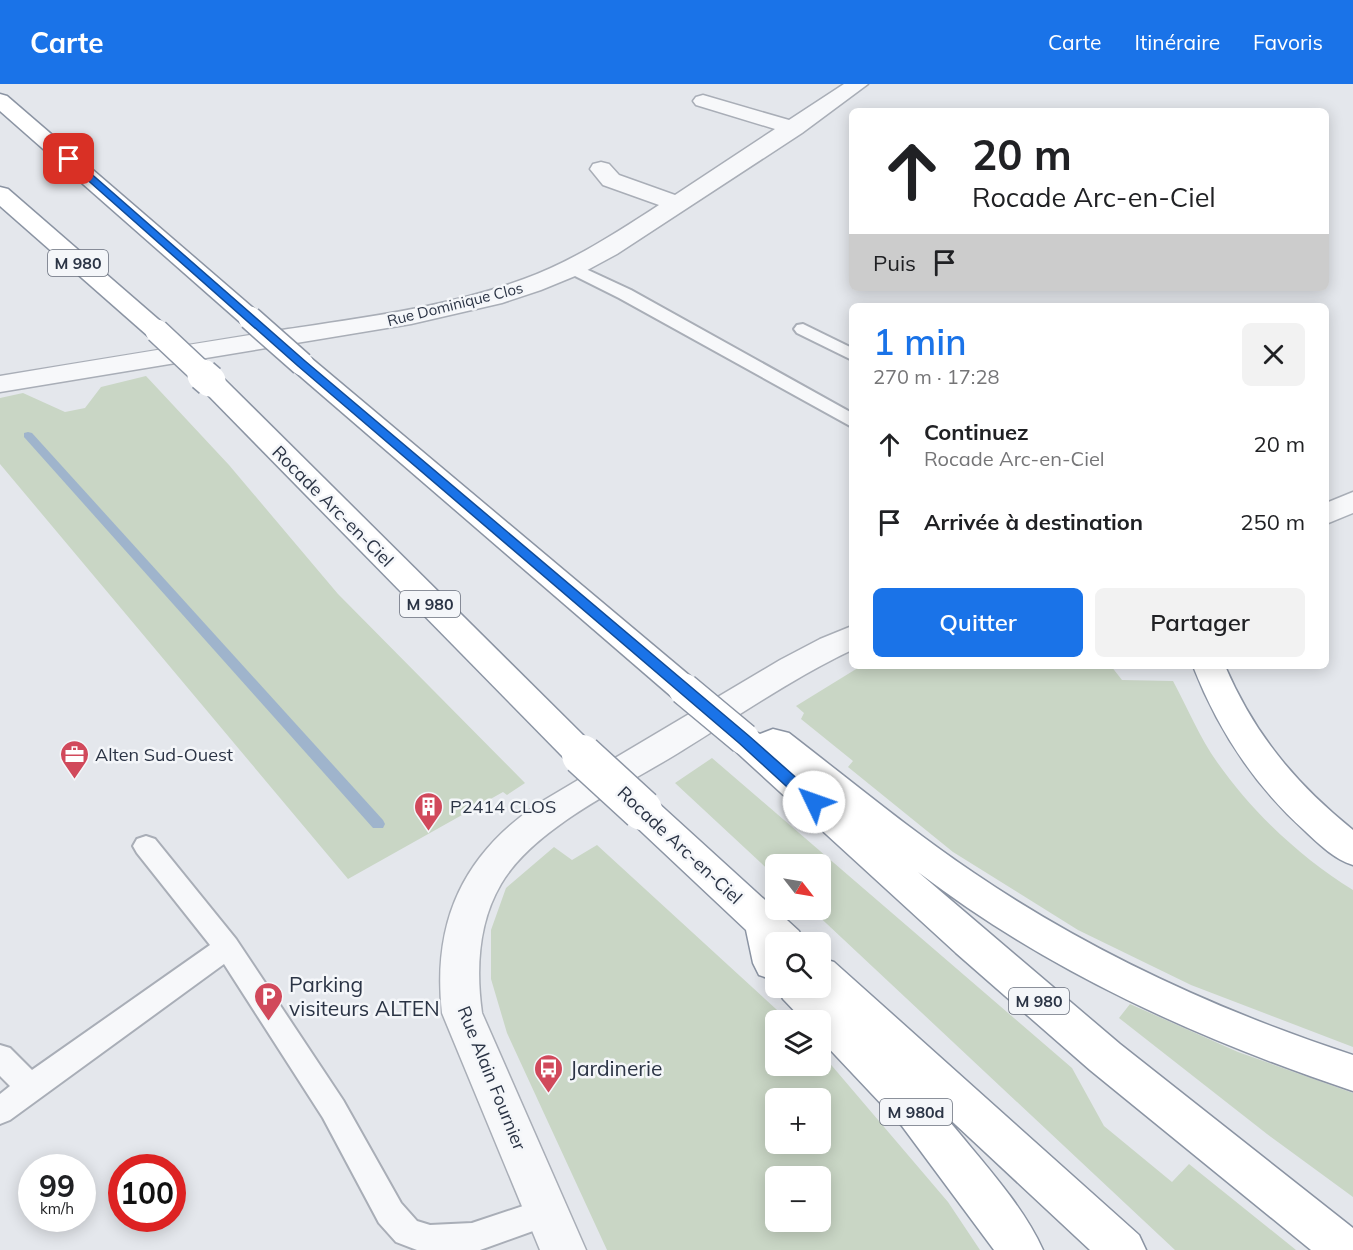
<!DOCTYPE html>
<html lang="fr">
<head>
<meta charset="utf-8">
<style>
	body { margin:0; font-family:Mulish,sans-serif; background:#f2f2f2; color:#202124; height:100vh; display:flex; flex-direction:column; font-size:22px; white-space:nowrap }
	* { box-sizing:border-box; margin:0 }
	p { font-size:20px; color:#757577 }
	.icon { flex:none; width:33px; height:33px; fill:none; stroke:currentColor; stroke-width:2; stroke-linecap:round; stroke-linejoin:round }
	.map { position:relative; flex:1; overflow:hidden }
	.details { position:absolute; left:849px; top:219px; width:480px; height:366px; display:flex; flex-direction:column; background:#fff; border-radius:9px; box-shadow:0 3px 15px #0003 }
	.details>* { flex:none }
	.hud { position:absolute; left:849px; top:24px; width:480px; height:183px; border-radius:9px; box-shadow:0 3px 15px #0003; background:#fff; color:#202124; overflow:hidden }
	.needle { width:39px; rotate:121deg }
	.fabs { position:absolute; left:765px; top:770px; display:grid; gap:12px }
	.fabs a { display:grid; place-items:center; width:66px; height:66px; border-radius:9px; background:#fff; box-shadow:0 3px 15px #0003; font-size:30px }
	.speed { position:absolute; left:18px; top:1070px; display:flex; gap:12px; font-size:30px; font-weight:700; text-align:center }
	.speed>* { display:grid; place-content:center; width:78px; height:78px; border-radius:50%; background:#fff; box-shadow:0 3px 15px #0003; line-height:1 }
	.speed small { font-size:15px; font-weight:400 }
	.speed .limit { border:9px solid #d22; background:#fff; color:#111 }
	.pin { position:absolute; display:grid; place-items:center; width:51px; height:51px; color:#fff; margin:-26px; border-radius:12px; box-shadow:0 3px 9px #0006 }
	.me { position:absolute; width:66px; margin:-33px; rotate:312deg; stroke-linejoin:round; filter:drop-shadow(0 0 4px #0008) }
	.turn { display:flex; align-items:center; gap:21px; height:126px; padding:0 24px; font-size:27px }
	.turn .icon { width:78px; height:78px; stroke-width:2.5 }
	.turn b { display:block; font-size:42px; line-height:51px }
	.then { display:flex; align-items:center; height:57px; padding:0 24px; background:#0003; gap:12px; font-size:22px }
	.round { display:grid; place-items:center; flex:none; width:63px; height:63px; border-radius:9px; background:#f2f2f2 }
	.headline { display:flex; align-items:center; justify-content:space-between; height:102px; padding:0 24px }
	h1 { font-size:36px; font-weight:600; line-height:45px; color:#1a73e8 }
	.action { display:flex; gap:12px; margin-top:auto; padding:12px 24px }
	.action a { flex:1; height:69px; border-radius:9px; background:#1a73e8; color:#fff; font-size:24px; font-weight:600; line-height:69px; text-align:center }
	.action a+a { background:#f2f2f2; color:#202124 }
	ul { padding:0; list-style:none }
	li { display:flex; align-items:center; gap:18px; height:78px; padding:0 24px }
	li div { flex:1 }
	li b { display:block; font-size:22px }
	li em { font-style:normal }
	header { display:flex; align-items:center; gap:36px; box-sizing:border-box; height:84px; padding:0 30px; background:#1a73e8; color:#fff }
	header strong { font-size:28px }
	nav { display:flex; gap:33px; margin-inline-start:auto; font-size:21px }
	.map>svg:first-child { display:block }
	.green { fill:#c9d6c5; fill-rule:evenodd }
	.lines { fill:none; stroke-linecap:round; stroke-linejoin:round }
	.stream { fill:#9fb4cc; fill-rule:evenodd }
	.lane-casing { stroke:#a9aeb7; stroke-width:4 }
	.street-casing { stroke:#a9aeb7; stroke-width:3 }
	.highway-casing { stroke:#8b94a3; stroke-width:3 }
	.lane { fill:#f7f8fa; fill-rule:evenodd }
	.street { fill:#f7f8fa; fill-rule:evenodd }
	.highway { fill:#fff; fill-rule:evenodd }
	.highway-bridge-far2-casing { stroke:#8b94a3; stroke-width:26; stroke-linecap:butt }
	.highway-bridge-far1-casing { stroke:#8b94a3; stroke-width:34; stroke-linecap:butt }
	.highway-bridge-casing { stroke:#8b94a3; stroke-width:43; stroke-linecap:butt }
	.highway-bridge-far2 { stroke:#fff; stroke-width:23 }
	.highway-bridge-far1 { stroke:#fff; stroke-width:31 }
	.highway-bridge { stroke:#fff; stroke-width:40 }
	.route { fill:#1a73e8; stroke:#114b97; stroke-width:1.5 }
	.labels { text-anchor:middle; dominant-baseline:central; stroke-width:5; stroke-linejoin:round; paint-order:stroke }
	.far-street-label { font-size:15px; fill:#2b3445; stroke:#f4f6f9 }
	.shield { fill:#f4f6f9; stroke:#676e7b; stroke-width:1.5 }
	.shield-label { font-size:16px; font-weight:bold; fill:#2b3445 }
	.street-label { font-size:18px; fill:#2b3445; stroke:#f4f6f9 }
	.poi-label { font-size:18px; fill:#2b3445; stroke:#f4f6f9; text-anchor:start }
	.near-poi-label { font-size:21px; fill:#2b3445; stroke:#f4f6f9; text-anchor:start }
</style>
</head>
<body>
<header>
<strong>Carte</strong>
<nav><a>Carte</a><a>Itinéraire</a><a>Favoris</a></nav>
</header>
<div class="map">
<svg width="1353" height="1166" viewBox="0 0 1353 1166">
	<rect width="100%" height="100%" fill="#e4e7ec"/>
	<!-- green -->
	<g class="green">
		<path d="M146,292L229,381L338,510L525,699L507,711L503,708L348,795L0,380V314L23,309L65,328L85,324L101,303Z"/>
		<path d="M861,582H1111L1122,596L1173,597C1187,623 1200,654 1217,678C1253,729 1300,773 1353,806V963L1191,901L1078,846L953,768L848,683L853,677L801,635L804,629L796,622Z"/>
		<path d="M712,674L1072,984L1104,1042L1172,1098L1189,1080L1296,1166H1175L811,825H820V780H776L775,792L675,699Z"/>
		<path d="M597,761L788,936H776V981H820L821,969L948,1118L980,1166H607L507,949L491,895V846L506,804L554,763L572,776ZM776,1014H820V1059H776ZM776,1092H820V1137H776Z"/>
		<path d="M1130,920L1238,968L1353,1009V1113L1267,1050L1119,934Z"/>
	</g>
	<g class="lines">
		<!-- stream -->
		<path class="stream" d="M28,348L32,349L383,736L385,740L383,744H373L24,353V349Z"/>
		<defs>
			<g id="lane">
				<path d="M575,180L631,206L852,329V343L619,214L569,189L567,185L569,181Z"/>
				<path d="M803,240L852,264V276L797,249L794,245L797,241Z"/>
				<path d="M146,752L155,755L236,855L343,1016L401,1119L417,1137L430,1141L472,1139L547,1114L558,1118L562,1128L558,1138L480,1166H417L396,1158L379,1139L323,1034L224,880L10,1036L0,1040V1010L10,1002L0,992V961L10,964L32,986L210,861L137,769L133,762L137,755Z"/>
			</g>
			<g id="street">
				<path d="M844,0H868L802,49L617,170L580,190L541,206L502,219L411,240L0,308V292C96,276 192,260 288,245C367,233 448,223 524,195C573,177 616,149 659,121L603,101L590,85L593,80L601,78L609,80L619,91L675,111L775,45L696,21L693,17L696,13L703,11L789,36Z"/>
				<path d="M1353,408V429L1326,440V419Z"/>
				<path d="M852,542V566C793,594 738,632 683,666C626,702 535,742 501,800C478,839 476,886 482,929L586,1166H540L442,929C432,836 464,769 541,718L780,576L820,555Z"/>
			</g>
			<g id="highway">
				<path d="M0,10L7,12L259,229L263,234L259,239L250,242L241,239L0,27Z"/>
				<path d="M0,103L8,105L166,242L170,247L166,252L157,255L148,252L0,122Z"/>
				<path d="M302,272L311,274L696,597L701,605L696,613L684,617L672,613L293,286L289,280L293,274Z"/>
				<path d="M210,289L220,291L588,656L593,665L588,674L576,678L564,674L200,303L197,297L200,291Z"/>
				<path d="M1193,582H1225C1255,651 1295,699 1353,746V781C1334,775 1320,761 1305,747C1254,701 1218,646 1193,582Z"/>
				<path d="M744,642L760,650L773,645L789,649C850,696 910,746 974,789C1090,868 1219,927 1353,971V1007C1198,955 1049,888 918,788L1120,960L1353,1144V1166H1311L1090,986L956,869L732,664L727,655L732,646Z"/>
				<path d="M642,712L655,716L799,847L804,858H776V897L759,891L753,879L746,846L629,736L624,726L629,716Z"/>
				<path d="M820,874L834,878L1139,1151L1146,1166H1090L942,1028C975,1070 1021,1117 1043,1166H994L902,1042L820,955V936H803L783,915L777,903H820Z"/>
			</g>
		</defs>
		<!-- lane casing -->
		<use href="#lane" class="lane-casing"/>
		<!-- street casing -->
		<use href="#street" class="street-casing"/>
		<!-- highway casing -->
		<use href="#highway" class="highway-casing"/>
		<!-- lane -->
		<use href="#lane" class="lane"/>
		<!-- street -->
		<use href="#street" class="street"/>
		<!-- highway -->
		<use href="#highway" class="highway"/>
		<defs>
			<g id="highway-bridge-far2">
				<path d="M250,234L302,280"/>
				<path d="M157,247L205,292"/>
			</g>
			<g id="highway-bridge-far1">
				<path d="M203,291L210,297"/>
				<path d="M684,605L744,655"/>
				<path d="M576,665L584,672"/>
			</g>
			<path id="highway-bridge" d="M582,671L642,726"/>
		</defs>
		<!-- highway-bridge-far2 casing -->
		<use href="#highway-bridge-far2" class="highway-bridge-far2-casing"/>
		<!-- highway-bridge-far1 casing -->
		<use href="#highway-bridge-far1" class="highway-bridge-far1-casing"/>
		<!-- highway-bridge casing -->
		<use href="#highway-bridge" class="highway-bridge-casing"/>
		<!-- highway-bridge-far2 -->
		<use href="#highway-bridge-far2" class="highway-bridge-far2"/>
		<!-- highway-bridge-far1 -->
		<use href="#highway-bridge-far1" class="highway-bridge-far1"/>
		<!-- highway-bridge -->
		<use href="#highway-bridge" class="highway-bridge"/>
	</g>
	<!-- route -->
	<path class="route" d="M66,73H72L305,277L749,652L819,714L821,718L819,722H808L739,659L298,282L66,77Z"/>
	<!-- icons -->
	<defs>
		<symbol id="office-pin" viewBox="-11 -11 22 30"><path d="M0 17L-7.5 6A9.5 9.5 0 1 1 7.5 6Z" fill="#d1495b" stroke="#f4f6f9"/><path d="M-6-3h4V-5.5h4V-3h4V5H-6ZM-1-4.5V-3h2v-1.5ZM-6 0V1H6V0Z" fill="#fff"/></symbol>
		<symbol id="building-pin" viewBox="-11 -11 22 30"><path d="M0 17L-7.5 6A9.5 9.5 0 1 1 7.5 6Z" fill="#d1495b" stroke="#f4f6f9"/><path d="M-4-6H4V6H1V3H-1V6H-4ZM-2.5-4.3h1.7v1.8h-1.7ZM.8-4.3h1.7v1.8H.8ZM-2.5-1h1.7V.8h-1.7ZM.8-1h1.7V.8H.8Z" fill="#fff"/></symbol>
		<symbol id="parking-pin" viewBox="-11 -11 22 30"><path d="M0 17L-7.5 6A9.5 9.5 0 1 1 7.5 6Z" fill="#d1495b" stroke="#f4f6f9"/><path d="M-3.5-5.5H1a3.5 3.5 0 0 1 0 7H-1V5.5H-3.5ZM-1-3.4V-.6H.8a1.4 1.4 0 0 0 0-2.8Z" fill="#fff"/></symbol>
		<symbol id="bus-pin" viewBox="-11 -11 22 30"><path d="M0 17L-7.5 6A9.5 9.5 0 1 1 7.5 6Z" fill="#d1495b" stroke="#f4f6f9"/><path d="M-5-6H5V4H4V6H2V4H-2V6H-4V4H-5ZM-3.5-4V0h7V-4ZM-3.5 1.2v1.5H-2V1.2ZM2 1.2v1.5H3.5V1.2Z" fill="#fff"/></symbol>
	</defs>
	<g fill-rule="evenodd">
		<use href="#office-pin" x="58" y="654" width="33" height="45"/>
		<use href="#building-pin" x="412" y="706" width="33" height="45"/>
		<use href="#parking-pin" x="252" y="896" width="33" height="45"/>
		<use href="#bus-pin" x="532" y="968" width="33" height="45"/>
	</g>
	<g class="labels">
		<!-- far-street labels -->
		<g class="far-street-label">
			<text transform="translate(455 220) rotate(-14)">Rue Dominique Clos</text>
		</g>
		<!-- shield labels -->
		<g class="shield">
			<rect x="48" y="166" width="60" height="26" rx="4.5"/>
			<rect x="400" y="507" width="60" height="26" rx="4.5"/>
			<rect x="1009" y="904" width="60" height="26" rx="4.5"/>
			<rect x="880" y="1015" width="72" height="26" rx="4.5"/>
		</g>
		<g class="shield-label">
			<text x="78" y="179">M 980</text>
			<text x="430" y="520">M 980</text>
			<text x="1039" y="917">M 980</text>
			<text x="916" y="1028">M 980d</text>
		</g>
		<!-- street labels -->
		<g class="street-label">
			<text transform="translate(333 422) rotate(45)">Rocade Arc-en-Ciel</text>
			<text transform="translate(680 761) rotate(43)">Rocade Arc-en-Ciel</text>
			<text transform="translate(492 994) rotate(68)">Rue Alain Fournier</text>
		</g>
		<!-- poi labels -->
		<g class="poi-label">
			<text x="95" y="670">Alten Sud-Ouest</text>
			<text x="450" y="722">P2414 CLOS</text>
		</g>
		<!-- near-poi labels -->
		<g class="near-poi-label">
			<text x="289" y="900">Parking<tspan x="289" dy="24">visiteurs ALTEN</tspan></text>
			<text x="570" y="984">Jardinerie</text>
		</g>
	</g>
</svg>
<div class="fabs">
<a><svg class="needle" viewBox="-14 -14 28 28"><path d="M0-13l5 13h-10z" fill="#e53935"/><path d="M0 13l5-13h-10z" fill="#757577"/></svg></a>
<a><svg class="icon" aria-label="search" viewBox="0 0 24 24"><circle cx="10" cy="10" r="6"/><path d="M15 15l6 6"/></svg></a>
<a><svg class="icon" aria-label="layers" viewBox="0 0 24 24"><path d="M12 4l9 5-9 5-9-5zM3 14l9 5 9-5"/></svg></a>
<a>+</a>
<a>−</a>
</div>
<div class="speed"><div>99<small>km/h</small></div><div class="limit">100</div></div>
<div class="pin" style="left:69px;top:75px;background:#d93025"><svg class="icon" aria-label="arrive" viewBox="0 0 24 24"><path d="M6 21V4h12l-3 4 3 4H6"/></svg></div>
<svg class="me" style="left:814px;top:718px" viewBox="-20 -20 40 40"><circle r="19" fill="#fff"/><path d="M0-13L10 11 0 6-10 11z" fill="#1a73e8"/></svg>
<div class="hud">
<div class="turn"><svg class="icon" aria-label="ahead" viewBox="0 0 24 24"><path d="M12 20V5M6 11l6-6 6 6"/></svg><div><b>20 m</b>Rocade Arc-en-Ciel</div></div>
<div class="then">Puis<svg class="icon" aria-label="arrive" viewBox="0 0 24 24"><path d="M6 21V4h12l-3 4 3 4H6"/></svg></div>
</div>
<section class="details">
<div class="headline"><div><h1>1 min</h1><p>270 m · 17:28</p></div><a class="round"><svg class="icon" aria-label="close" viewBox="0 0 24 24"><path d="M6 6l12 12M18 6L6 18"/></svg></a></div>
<ul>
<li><svg class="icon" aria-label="ahead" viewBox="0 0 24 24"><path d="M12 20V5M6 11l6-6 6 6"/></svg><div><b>Continuez</b><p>Rocade Arc-en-Ciel</p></div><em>20 m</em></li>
<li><svg class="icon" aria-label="arrive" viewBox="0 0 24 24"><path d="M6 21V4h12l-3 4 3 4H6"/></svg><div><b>Arrivée à destination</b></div><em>250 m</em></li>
</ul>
<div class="action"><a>Quitter</a><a>Partager</a></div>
</section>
</div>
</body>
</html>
